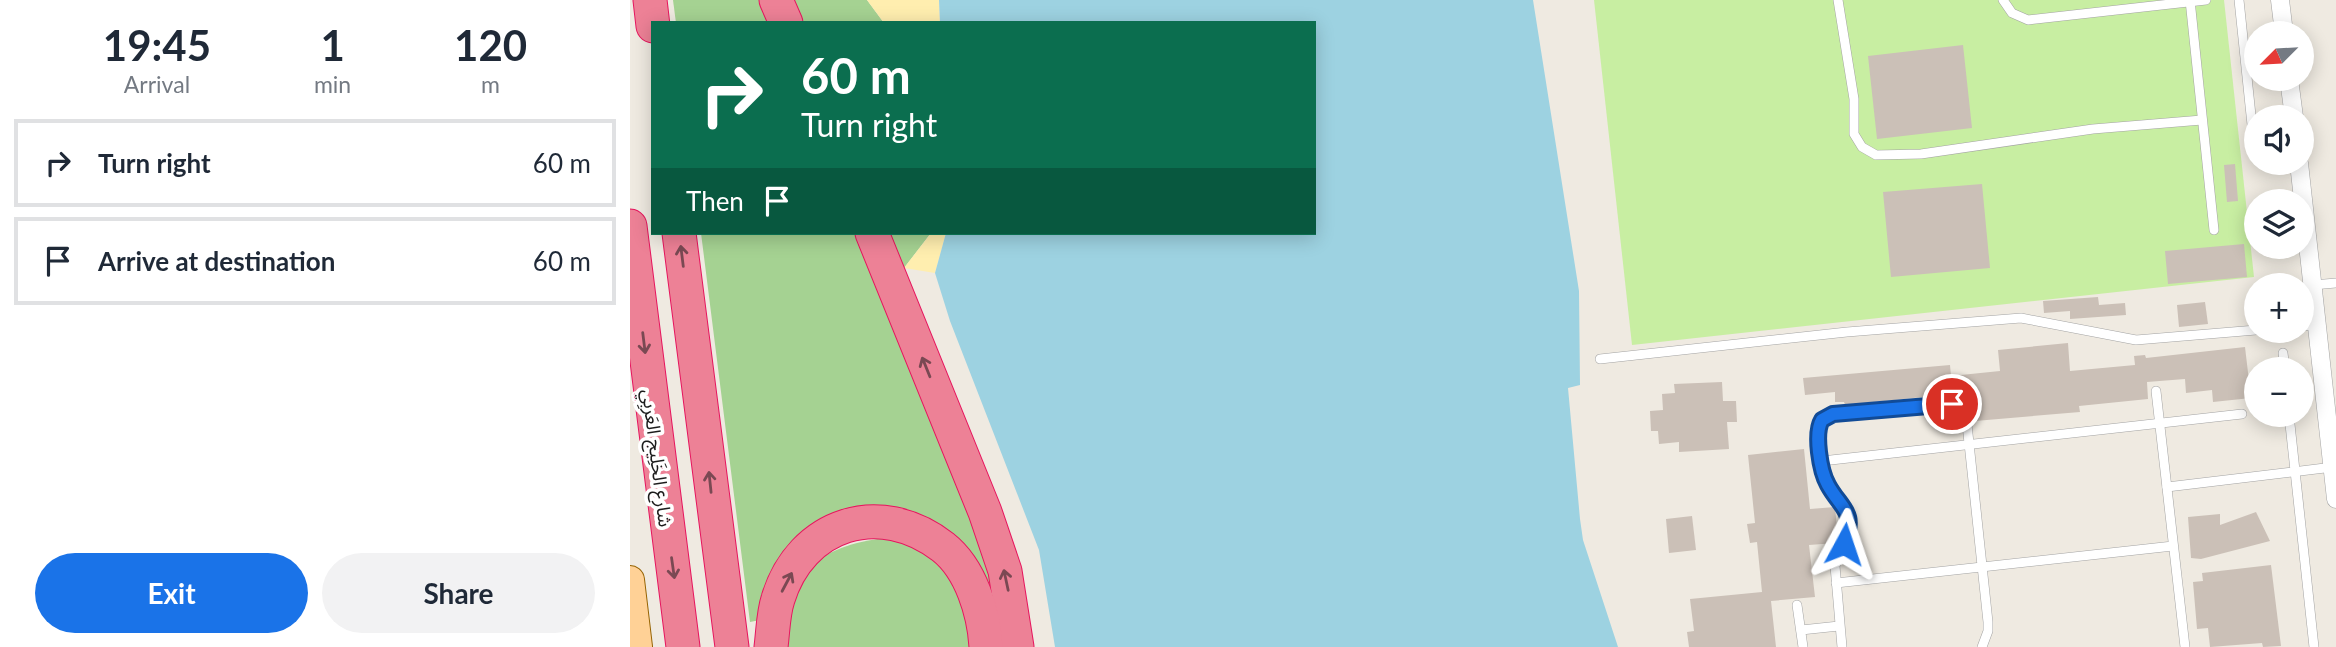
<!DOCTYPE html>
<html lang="en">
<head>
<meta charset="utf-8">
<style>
	body { margin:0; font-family:Lato,"Noto Sans Arabic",sans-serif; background:#f2f2f3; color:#1f2937; height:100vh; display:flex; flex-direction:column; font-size:26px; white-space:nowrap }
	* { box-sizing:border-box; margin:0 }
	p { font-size:23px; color:#747a83 }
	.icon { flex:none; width:38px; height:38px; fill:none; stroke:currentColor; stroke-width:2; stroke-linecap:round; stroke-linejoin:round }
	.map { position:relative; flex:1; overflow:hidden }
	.drawer { display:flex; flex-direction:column; background:#fff; width:630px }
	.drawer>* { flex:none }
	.guide { position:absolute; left:21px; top:21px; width:665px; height:214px; border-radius:0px; box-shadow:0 4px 18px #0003; background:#0b6e4f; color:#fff; overflow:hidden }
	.needle { width:46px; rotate:246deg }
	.tools { position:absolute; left:1614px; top:21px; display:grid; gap:14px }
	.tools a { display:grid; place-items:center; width:70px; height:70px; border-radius:50%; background:#fff; box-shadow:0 4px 18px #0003; font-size:35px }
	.pin { position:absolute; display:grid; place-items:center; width:60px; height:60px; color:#fff; margin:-30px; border:4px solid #fff; border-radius:50%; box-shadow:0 2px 7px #0007 }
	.me { position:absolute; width:77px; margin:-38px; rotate:5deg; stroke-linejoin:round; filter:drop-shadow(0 0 5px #0008) }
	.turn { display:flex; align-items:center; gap:24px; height:147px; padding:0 35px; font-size:32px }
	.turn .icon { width:91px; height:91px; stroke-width:2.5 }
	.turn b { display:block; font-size:49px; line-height:60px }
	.then { display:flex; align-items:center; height:66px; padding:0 35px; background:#0003; gap:14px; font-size:26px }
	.eta { display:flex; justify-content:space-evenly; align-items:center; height:119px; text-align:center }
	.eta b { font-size:42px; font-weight:700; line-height:49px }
	.action { display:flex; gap:14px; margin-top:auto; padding:14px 35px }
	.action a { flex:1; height:80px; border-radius:42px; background:#1a73e8; color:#fff; font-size:28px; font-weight:700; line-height:80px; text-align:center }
	.action a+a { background:#f2f2f3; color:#1f2937 }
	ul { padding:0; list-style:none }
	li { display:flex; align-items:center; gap:21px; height:88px; margin:0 14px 10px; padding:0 21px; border:4px solid #e0e1e3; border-radius:0px }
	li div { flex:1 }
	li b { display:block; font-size:26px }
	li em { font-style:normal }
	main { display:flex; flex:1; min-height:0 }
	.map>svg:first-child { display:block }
	.grass { fill:#c8eea2 }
	.forest { fill:#a5d292 }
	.sand { fill:#ffeeaf }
	.water { fill:#9dd2e1 }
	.building { fill:#cbc0b7 }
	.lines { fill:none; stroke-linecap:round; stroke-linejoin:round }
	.lane-casing { stroke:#a3a3a3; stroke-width:10 }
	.street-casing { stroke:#a3a3a3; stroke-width:19 }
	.primary-casing { stroke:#956200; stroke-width:30 }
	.highway-casing { stroke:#e6155e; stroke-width:35 }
	.lane { stroke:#fff; stroke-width:9 }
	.street { stroke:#fff; stroke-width:18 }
	.primary { stroke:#ffd196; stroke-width:28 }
	.highway { stroke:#ed8196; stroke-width:33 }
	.oneway { stroke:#7a4953 }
	.route-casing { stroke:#114b97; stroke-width:18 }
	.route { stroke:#1a73e8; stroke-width:12 }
	.labels { text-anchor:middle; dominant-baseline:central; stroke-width:7; stroke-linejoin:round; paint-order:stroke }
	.street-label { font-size:19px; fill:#1c1c1c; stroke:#fff }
</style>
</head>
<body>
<main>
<section class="drawer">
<div class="eta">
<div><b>19:45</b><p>Arrival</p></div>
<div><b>1</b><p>min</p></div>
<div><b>120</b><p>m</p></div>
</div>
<ul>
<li><svg class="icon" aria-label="right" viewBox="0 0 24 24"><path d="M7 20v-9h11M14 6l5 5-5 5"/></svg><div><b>Turn right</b></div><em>60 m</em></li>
<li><svg class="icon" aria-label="arrive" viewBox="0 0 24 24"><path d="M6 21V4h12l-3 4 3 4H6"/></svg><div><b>Arrive at destination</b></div><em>60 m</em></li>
</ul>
<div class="action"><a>Exit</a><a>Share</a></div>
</section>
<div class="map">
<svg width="1706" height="647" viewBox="0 0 1706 647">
	<rect width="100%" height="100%" fill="#efeae1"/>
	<!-- grass -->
	<path class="grass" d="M964,0H1594L1624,277L1002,345Z"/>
	<!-- forest -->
	<g class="forest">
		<path d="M43,0H129L138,23H46Z"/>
		<path d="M162,0H237L254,23H171Z"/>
		<path d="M71,233H225L354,543L374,616L350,570L223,511L130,620L120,622Z"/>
		<path d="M259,233H301L274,268Z"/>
		<path d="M264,537L307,561L325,583L346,647H155C156,569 191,544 264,537Z"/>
	</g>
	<!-- sand -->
	<g class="sand">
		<path d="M237,0H309L310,23H254Z"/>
		<path d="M301,233H316L305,273L274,268Z"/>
	</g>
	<!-- water -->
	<path class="water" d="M309,0H903L949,291L950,385L938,388L950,519L953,540L988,647H425L409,550L320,321L305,273L316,233H684V23H310Z"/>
	<!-- building -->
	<g class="building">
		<path d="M1333,45L1342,128L1247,139L1238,56Z"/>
		<path d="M1605,164L1608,201L1597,202L1594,165Z"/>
		<path d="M1352,184L1360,268L1261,277L1253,192Z"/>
		<path d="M1614,244L1617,277L1538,284L1535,251Z"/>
		<path d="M1468,297L1469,305L1495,303L1496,315L1440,319V311L1414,313L1413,301Z"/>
		<path d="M1575,302L1578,324L1549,327L1547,305Z"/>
		<path d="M1438,343L1440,371L1505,365L1504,356L1515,355L1516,358L1615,347L1621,398L1583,402L1582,390L1556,393L1555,379L1517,382L1518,399L1449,406L1450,412L1345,421L1342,392L1215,405L1214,402H1205V392L1175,395L1173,378L1320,365L1321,376L1370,371L1368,350Z"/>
		<path d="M1092,382L1093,401H1106L1107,422H1097L1099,449L1049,452V442L1029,444L1028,431H1021L1020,411L1033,410L1032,394L1045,393L1044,384Z"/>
		<path d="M1174,449L1180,509L1205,507L1208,538L1206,543L1179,545L1185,597L1141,601L1146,647H1059L1057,632L1064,631L1060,599L1132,592L1127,542L1120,543L1117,524L1125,523L1118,455Z"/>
		<path d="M1626,512L1640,541L1571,559L1561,558L1558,517L1590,514V525Z"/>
		<path d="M1062,516L1066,550L1039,553L1036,519Z"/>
		<path d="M1641,565L1651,646L1633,647L1632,643L1580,647L1578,628L1567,629L1563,582L1573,581L1572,573Z"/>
	</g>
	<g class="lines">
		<defs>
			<g id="lane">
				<path d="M1208,0L1224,99V134L1232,147L1246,155L1291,154L1463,129L1572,120"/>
				<path d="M1373,0L1382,13L1398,20L1576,0"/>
				<path d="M1560,0L1584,230"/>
				<path d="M1609,0L1624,144"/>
				<path d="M1683,285L1706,283"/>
				<path d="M1671,326L1687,325"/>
				<path d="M1653,353L1655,369"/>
				<path d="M970,359L1217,332L1391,318L1506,340L1626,330"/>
				<path d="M1526,391L1555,647"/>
				<path d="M1659,415L1684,647"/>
				<path d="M1192,461L1612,414"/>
				<path d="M1537,487L1703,467"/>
				<path d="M1206,583L1543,546"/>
				<path d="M1167,605L1173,647"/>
				<path d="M1171,630L1209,626"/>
				<path d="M1212,647L1205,566L1216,537L1218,518L1212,502L1194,477L1190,423L1195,417L1203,414L1322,404L1331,408L1336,415L1358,622V631L1352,647"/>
			</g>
			<g id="street">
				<path d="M1650,0L1654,33"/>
				<path d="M1659,79L1664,117"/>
				<path d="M1669,163L1706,499"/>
			</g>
			<path id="primary" d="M0,580L8,647"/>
			<g id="highway">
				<path d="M20,0L23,26"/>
				<path d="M146,0L156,23"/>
				<path d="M0,226L53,647"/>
				<path d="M49,233L102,647"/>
				<path d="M242,233L355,512L375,571L387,647"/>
				<path d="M141,647C143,632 143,614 148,599C171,523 250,498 313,547C341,569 354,613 356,647"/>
			</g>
		</defs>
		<!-- lane casing -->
		<use href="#lane" class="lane-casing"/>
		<!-- street casing -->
		<use href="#street" class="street-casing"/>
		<!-- primary casing -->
		<use href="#primary" class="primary-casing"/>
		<!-- highway casing -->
		<use href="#highway" class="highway-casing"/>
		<!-- lane -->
		<use href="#lane" class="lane"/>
		<!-- street -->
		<use href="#street" class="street"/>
		<!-- primary -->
		<use href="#primary" class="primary"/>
		<!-- highway -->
		<use href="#highway" class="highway"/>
	</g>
	<!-- one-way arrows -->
	<defs><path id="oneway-shaft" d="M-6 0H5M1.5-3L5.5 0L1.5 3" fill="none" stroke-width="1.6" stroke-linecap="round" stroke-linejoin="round" transform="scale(1.75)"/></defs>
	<g class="oneway">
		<use href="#oneway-shaft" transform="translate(52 256) rotate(-97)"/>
		<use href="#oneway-shaft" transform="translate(14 343) rotate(83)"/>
		<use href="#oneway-shaft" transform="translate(296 367) rotate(-112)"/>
		<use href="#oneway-shaft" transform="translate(80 482) rotate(-96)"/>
		<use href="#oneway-shaft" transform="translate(43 568) rotate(82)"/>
		<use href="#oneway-shaft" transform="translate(376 580) rotate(-102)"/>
		<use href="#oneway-shaft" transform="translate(157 582) rotate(-62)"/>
	</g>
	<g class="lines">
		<defs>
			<path id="route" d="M1214,544C1227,511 1211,509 1198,485C1190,471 1184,433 1192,420L1203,414L1322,404"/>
		</defs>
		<!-- route casing -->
		<use href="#route" class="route-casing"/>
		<!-- route -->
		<use href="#route" class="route"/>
	</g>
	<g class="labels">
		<!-- street labels -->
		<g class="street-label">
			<text transform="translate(28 458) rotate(83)">شارع الخَلِيج العَربِي</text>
		</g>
	</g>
</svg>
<div class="tools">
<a><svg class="needle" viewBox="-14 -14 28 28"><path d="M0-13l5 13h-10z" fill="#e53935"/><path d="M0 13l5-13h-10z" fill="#747a83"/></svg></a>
<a><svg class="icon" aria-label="sound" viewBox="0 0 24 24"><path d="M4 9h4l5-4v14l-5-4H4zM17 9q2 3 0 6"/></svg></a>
<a><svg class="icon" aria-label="layers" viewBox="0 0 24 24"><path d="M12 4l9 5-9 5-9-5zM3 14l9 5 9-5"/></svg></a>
<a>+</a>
<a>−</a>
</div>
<div class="pin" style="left:1322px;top:404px;background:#d93025"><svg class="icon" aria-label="arrive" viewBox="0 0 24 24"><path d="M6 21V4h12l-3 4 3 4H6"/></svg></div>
<svg class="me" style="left:1214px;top:544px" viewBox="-20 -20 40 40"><path d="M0-17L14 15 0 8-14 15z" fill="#1a73e8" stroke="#fff" stroke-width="4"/></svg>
<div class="guide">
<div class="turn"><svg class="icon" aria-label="right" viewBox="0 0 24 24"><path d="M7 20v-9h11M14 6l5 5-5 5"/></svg><div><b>60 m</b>Turn right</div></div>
<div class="then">Then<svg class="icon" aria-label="arrive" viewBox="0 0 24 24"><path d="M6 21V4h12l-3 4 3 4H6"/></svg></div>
</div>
</div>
</main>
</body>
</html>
